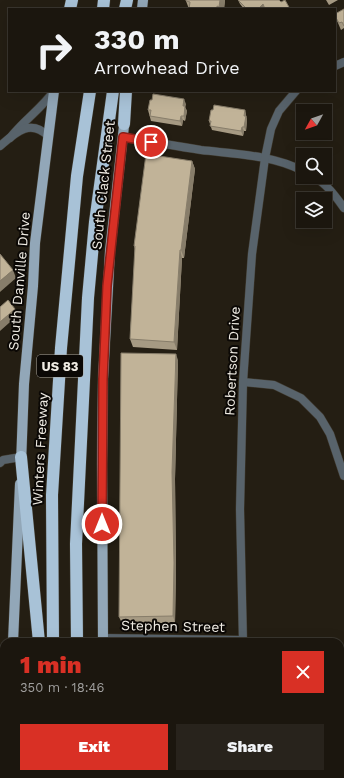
<!DOCTYPE html>
<html lang="en">
<head>
<meta charset="utf-8">
<style>
	body { margin:0; font-family:"Work Sans",sans-serif; background:#28231c; color:#f1f3f6; height:100vh; display:flex; flex-direction:column; font-size:15px; white-space:nowrap }
	* { box-sizing:border-box; margin:0 }
	p { font-size:13px; color:#a09f9e }
	.icon { flex:none; width:22px; height:22px; fill:none; stroke:currentColor; stroke-width:2; stroke-linecap:round; stroke-linejoin:round }
	.map { position:relative; flex:1; overflow:hidden }
	.drawer { position:absolute; left:0px; top:638px; width:344px; height:140px; display:flex; flex-direction:column; background:#1b160e; border-radius:12px 12px 0 0; box-shadow:0 4px 16px #0002,0 0 0 1px #39352e }
	.drawer>* { flex:none }
	.hud { position:absolute; left:8px; top:8px; width:328px; height:84px; border-radius:0px; box-shadow:0 4px 16px #0002,0 0 0 1px #39352e; background:#1b160e; color:#f1f3f6; overflow:hidden }
	.needle { width:26px; rotate:230deg }
	.buttons { position:absolute; left:296px; top:104px; display:grid; gap:8px }
	.buttons a { display:grid; place-items:center; width:36px; height:36px; border-radius:0px; background:#1b160e; box-shadow:0 4px 16px #0002,0 0 0 1px #39352e; font-size:20px }
	.pin { position:absolute; display:grid; place-items:center; width:34px; height:34px; color:#fff; margin:-17px; border:2px solid #fff; border-radius:50%; box-shadow:0 1px 4px #0007 }
	.me { position:absolute; width:44px; margin:-22px; rotate:0deg; stroke-linejoin:round; filter:drop-shadow(0 0 3px #0008) }
	.turn { display:flex; align-items:center; gap:14px; height:84px; padding:0 20px; font-size:18px }
	.turn .icon { width:52px; height:52px; stroke-width:2.5 }
	.turn b { display:block; font-size:28px; line-height:34px }
	.round { display:grid; place-items:center; flex:none; width:42px; height:42px; border-radius:0px; background:#28231c }
	.headline { display:flex; align-items:center; justify-content:space-between; height:68px; padding:0 20px }
	h1 { font-size:24px; font-weight:800; line-height:30px; color:#d93025 }
	.action { display:flex; gap:8px; margin-top:auto; padding:8px 20px }
	.action a { flex:1; height:46px; border-radius:0px; background:#d93025; color:#fff; font-size:16px; font-weight:800; line-height:46px; text-align:center }
	.action a+a { background:#28231c; color:#f1f3f6 }
	.map>svg:first-child { display:block }
	.lines { fill:none; stroke-linecap:round; stroke-linejoin:round }
	.minor-casing { stroke:#403b30; stroke-width:9 }
	.major-casing { stroke:#403b30; stroke-width:11 }
	.highway-casing { stroke:#403b30; stroke-width:13 }
	.minor { stroke:#58636b; stroke-width:8 }
	.major { stroke:#92a7b8; stroke-width:10 }
	.highway { stroke:#a8c2d7; stroke-width:12 }
	.wall { fill:#a69a83 }
	.shaded-wall { fill:#877d6a }
	.building { fill:#c1b398; stroke:#877d6a }
	.route-casing { stroke:#8d1f18; stroke-width:10 }
	.route { stroke:#d93025; stroke-width:7 }
	.labels { text-anchor:middle; dominant-baseline:central; stroke-width:4; stroke-linejoin:round; paint-order:stroke }
	.shield { fill:#0b0805; stroke:#aba7a0; stroke-width:1 }
	.shield-label { font-size:13px; font-weight:bold; fill:#efebe3 }
	.street-label { font-size:14px; fill:#efebe3; stroke:#0b0805 }
</style>
</head>
<body>
<div class="map">
<svg width="344" height="778" viewBox="0 0 344 778">
	<rect width="100%" height="100%" fill="#241e13"/>
	<g class="lines">
		<defs>
			<g id="minor">
				<path d="M335,66L344,62"/>
				<path d="M123,137C149,141 175,146 201,150C235,154 273,155 303,171"/>
				<path d="M10,138C23,121 41,109 54,91"/>
				<path d="M0,146C15,133 30,118 48,136"/>
				<path d="M314,177C327,184 336,197 344,208"/>
				<path d="M243,382L274,385L301,398L320,417L330,434L344,476"/>
				<path d="M0,463L3,460L21,457"/>
				<path d="M103,638L243,640"/>
				<path d="M243,642L240,509L243,382L252,254L265,158L271,129L279,111L296,91"/>
				<path d="M340,727L344,723"/>
				<path d="M279,777L284,774"/>
			</g>
			<g id="major">
				<path d="M142,9L143,0"/>
				<path d="M21,464L24,384L33,286L35,243L54,91"/>
				<path d="M13,642L20,484"/>
				<path d="M103,642L102,464L103,379L110,251L125,117"/>
				<path d="M114,774L115,778"/>
				<path d="M8,778V774"/>
			</g>
			<g id="highway">
				<path d="M70,9L72,0"/>
				<path d="M103,9L104,0"/>
				<path d="M125,9L127,0"/>
				<path d="M124,124L126,91"/>
				<path d="M21,457L39,642"/>
				<path d="M53,642L52,495L61,348L77,176L90,91"/>
				<path d="M77,642L76,544L88,298L95,222L113,91"/>
				<path d="M54,774V778"/>
				<path d="M78,774V778"/>
				<path d="M97,778V774"/>
			</g>
		</defs>
		<!-- minor casing -->
		<use href="#minor" class="minor-casing"/>
		<!-- major casing -->
		<use href="#major" class="major-casing"/>
		<!-- highway casing -->
		<use href="#highway" class="highway-casing"/>
		<!-- minor -->
		<use href="#minor" class="minor"/>
		<!-- major -->
		<use href="#major" class="major"/>
		<!-- highway -->
		<use href="#highway" class="highway"/>
	</g>
	<!-- wall -->
	<g class="wall">
		<path d="M225,0L224,9H189L186,1Z"/>
		<path d="M238,0L290,9H265L264,8V9H244L240,4Z"/>
		<path d="M326,0H338L329,5Z"/>
		<path d="M344,9V28L341,30L335,16Z"/>
		<path d="M186,104L185,107L187,111L185,121L183,120L182,126L151,121L148,110Z"/>
		<path d="M245,110L247,120L246,131H244L243,136L212,130L209,121Z"/>
		<path d="M192,161L195,169L184,258H182L177,350L133,347L130,339L135,249L134,246Z"/>
		<path d="M178,360L175,479L176,569L175,623H122L119,617Z"/>
	</g>
	<!-- shaded-wall -->
	<g class="shaded-wall">
		<path d="M220,0H225L224,9H220L219,7Z"/>
		<path d="M263,4L264,8V9H258Z"/>
		<path d="M184,99L186,104L185,107L187,111L185,121L184,116L183,106Z"/>
		<path d="M245,110L247,120L246,131L244,127V116Z"/>
		<path d="M181,116L183,120L182,126L180,121Z"/>
		<path d="M242,127L244,131L243,136L241,131Z"/>
		<path d="M192,161L195,169L184,258L181,250Z"/>
		<path d="M180,250L182,258L177,350L174,342Z"/>
		<path d="M13,270L16,278L0,292V281Z"/>
		<path d="M15,309L18,315L0,331V322Z"/>
		<path d="M176,354L178,360L175,479L176,569L175,623L173,616L172,472Z"/>
	</g>
	<!-- building -->
	<g class="building">
		<path d="M186,0H220L219,7L217,6V9H189L190,2L186,1Z"/>
		<path d="M238,0H279L281,2L285,0L290,9H265L263,4L258,9H247Z"/>
		<path d="M344,9V26L342,22L339,23L335,16V14Z"/>
		<path d="M153,94L184,99L183,106H185L184,116H181L180,121L150,116L151,110H148L150,100H152Z"/>
		<path d="M214,105L245,110L244,116H246L244,127H242L241,131L210,126L211,121H209L211,110H213Z"/>
		<path d="M146,154L192,161L181,250H180L174,342L130,339L135,246H134Z"/>
		<path d="M0,254L13,270L0,281Z"/>
		<path d="M8,300L15,309L0,322V307Z"/>
		<path d="M121,353L176,354L172,472L174,563L173,616L119,617Z"/>
	</g>
	<g class="lines">
		<defs>
			<path id="route" d="M102,524L103,379L107,286L123,137L151,142"/>
		</defs>
		<!-- route casing -->
		<use href="#route" class="route-casing"/>
		<!-- route -->
		<use href="#route" class="route"/>
	</g>
	<g class="labels">
		<!-- shield labels -->
		<rect class="shield" x="37" y="355" width="46" height="22" rx="3"/>
		<g class="shield-label">
			<text x="60" y="366">US 83</text>
		</g>
		<!-- street labels -->
		<g class="street-label">
			<text transform="translate(103 185) rotate(-84)">South Clack Street</text>
			<text transform="translate(19 281) rotate(-85)">South Danville Drive</text>
			<text transform="translate(232 361) rotate(-87)">Robertson Drive</text>
			<text transform="translate(40 449) rotate(-87)">Winters Freeway</text>
			<text transform="translate(173 626) rotate(1)">Stephen Street</text>
		</g>
	</g>
</svg>
<div class="buttons">
<a><svg class="needle" viewBox="-14 -14 28 28"><path d="M0-13l5 13h-10z" fill="#e53935"/><path d="M0 13l5-13h-10z" fill="#a09f9e"/></svg></a>
<a><svg class="icon" aria-label="search" viewBox="0 0 24 24"><circle cx="10" cy="10" r="6"/><path d="M15 15l6 6"/></svg></a>
<a><svg class="icon" aria-label="layers" viewBox="0 0 24 24"><path d="M12 4l9 5-9 5-9-5zM3 14l9 5 9-5"/></svg></a>
</div>
<div class="pin" style="left:151px;top:142px;background:#d93025"><svg class="icon" aria-label="arrive" viewBox="0 0 24 24"><path d="M6 21V4h12l-3 4 3 4H6"/></svg></div>
<svg class="me" style="left:102px;top:524px" viewBox="-20 -20 40 40"><circle r="17" fill="#d93025" stroke="#fff" stroke-width="3"/><path d="M0-11L8 9 0 5-8 9z" fill="#fff"/></svg>
<div class="hud">
<div class="turn"><svg class="icon" aria-label="right" viewBox="0 0 24 24"><path d="M7 20v-9h11M14 6l5 5-5 5"/></svg><div><b>330 m</b>Arrowhead Drive</div></div>
</div>
<section class="drawer">
<div class="headline"><div><h1>1 min</h1><p>350 m · 18:46</p></div><a class="round" style="background:#d93025;color:#fff"><svg class="icon" aria-label="close" viewBox="0 0 24 24"><path d="M6 6l12 12M18 6L6 18"/></svg></a></div>
<div class="action"><a>Exit</a><a>Share</a></div>
</section>
</div>
</body>
</html>
